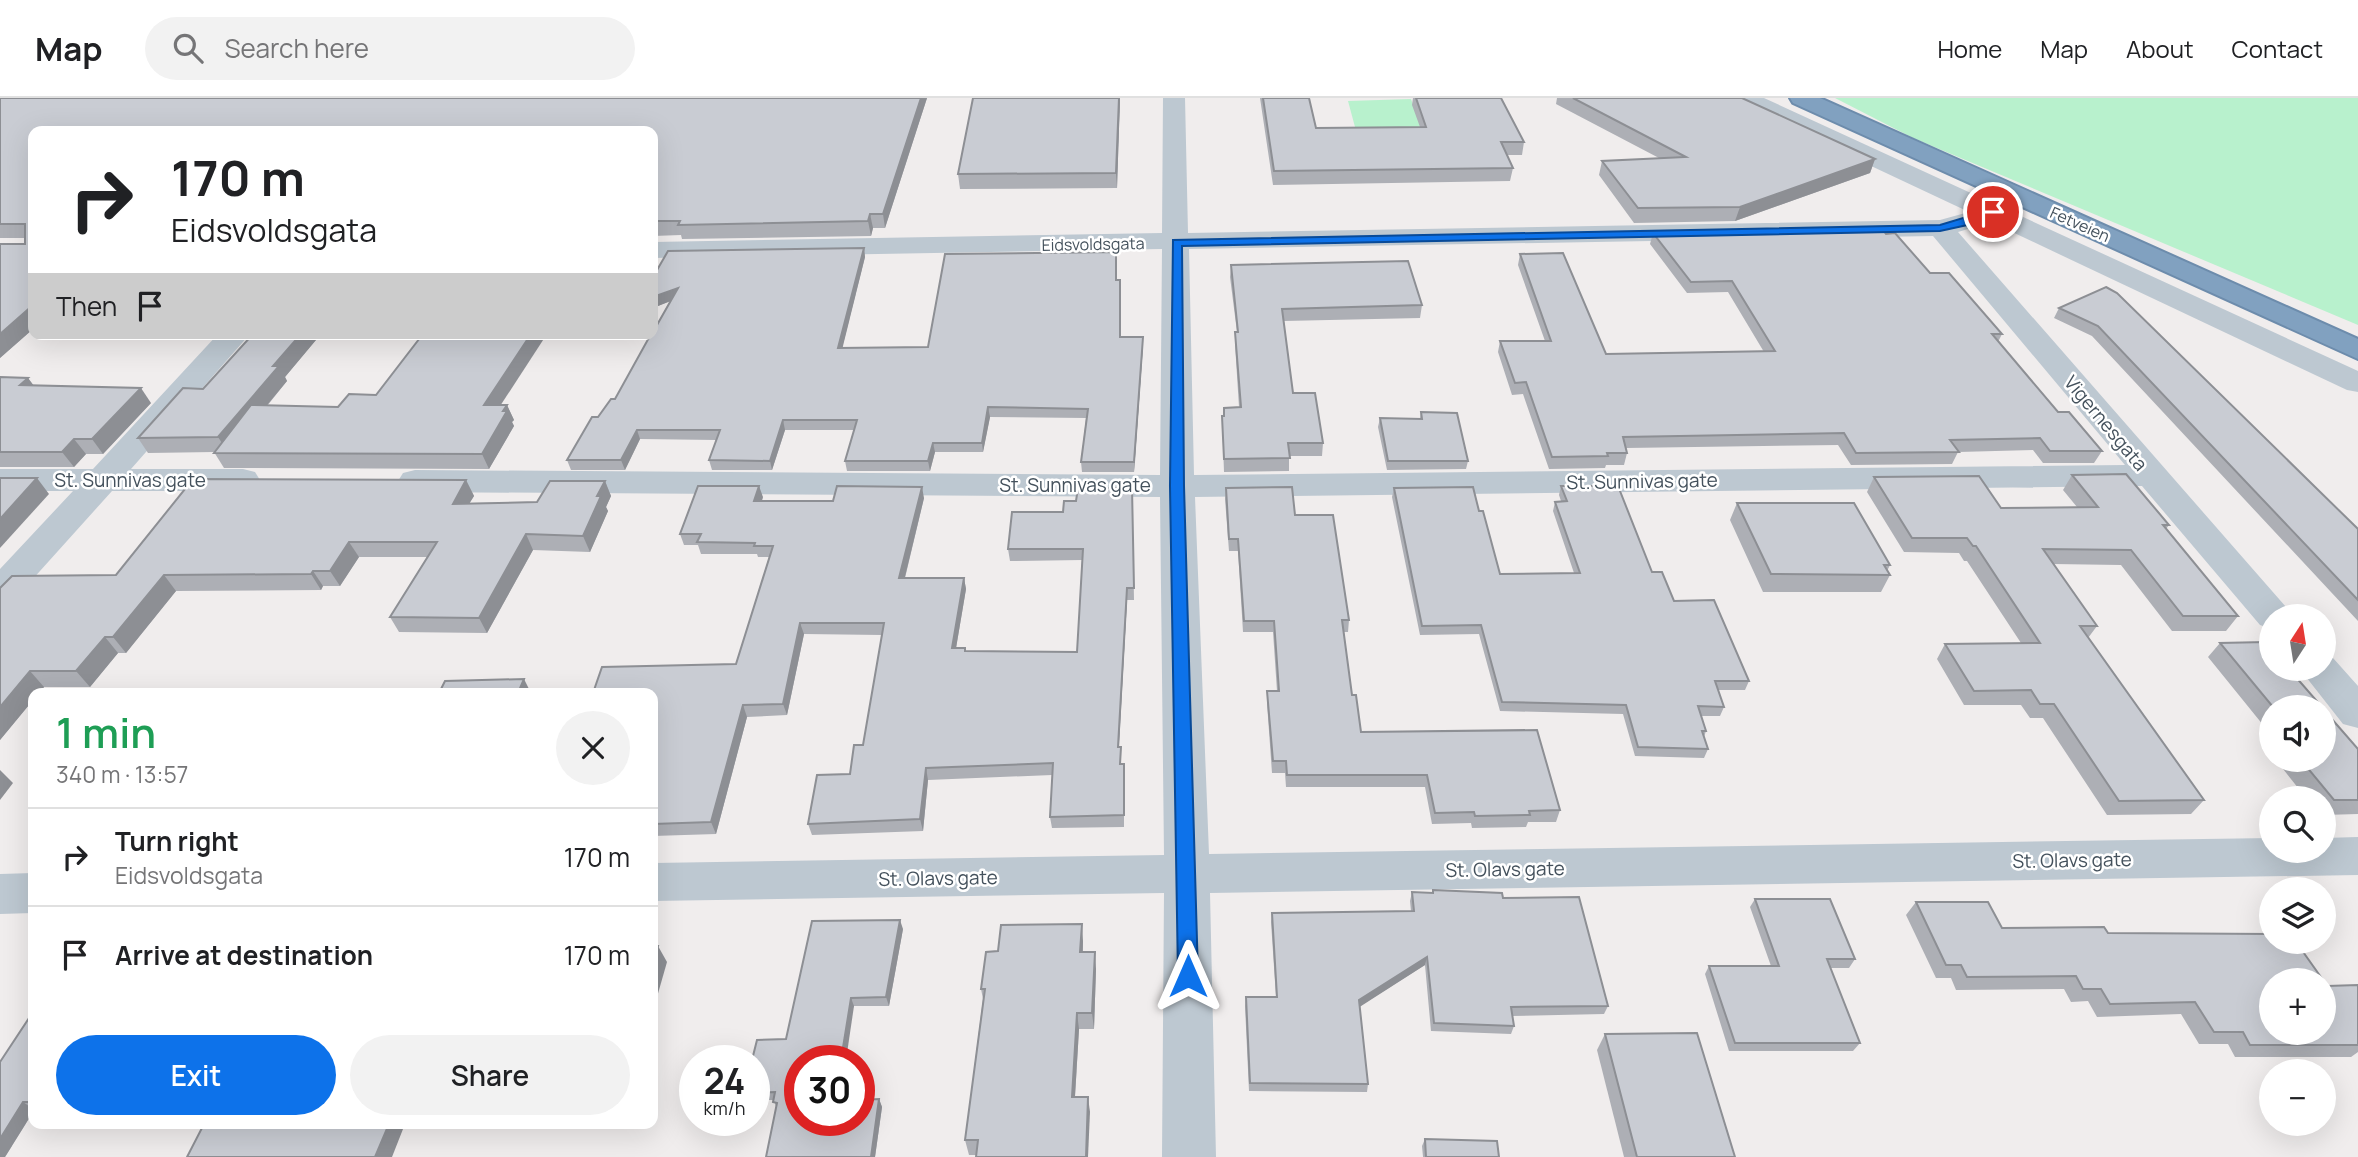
<!DOCTYPE html>
<html lang="en">
<head>
<meta charset="utf-8">
<style>
	body { margin:0; font-family:Manrope,sans-serif; background:#f2f2f2; color:#202124; height:100vh; display:flex; flex-direction:column; font-size:26px; white-space:nowrap }
	* { box-sizing:border-box; margin:0 }
	p { font-size:23px; color:#757577 }
	.icon { flex:none; width:38px; height:38px; fill:none; stroke:currentColor; stroke-width:2; stroke-linecap:round; stroke-linejoin:round }
	.map { position:relative; flex:1; overflow:hidden }
	.drawer { position:absolute; left:28px; top:590px; width:630px; height:441px; display:flex; flex-direction:column; background:#fff; border-radius:14px; box-shadow:0 7px 28px #0002 }
	.drawer>* { flex:none }
	.banner { position:absolute; left:28px; top:28px; width:630px; height:214px; border-radius:14px; box-shadow:0 7px 28px #0002; background:#fff; color:#202124; overflow:hidden }
	.needle { width:46px; rotate:12deg }
	.buttons { position:absolute; left:2259px; top:506px; display:grid; gap:14px }
	.buttons a { display:grid; place-items:center; width:77px; height:77px; border-radius:50%; background:#fff; box-shadow:0 7px 28px #0002; font-size:35px }
	.speed { position:absolute; left:679px; top:947px; display:flex; gap:14px; font-size:35px; font-weight:700; text-align:center }
	.speed>* { display:grid; place-content:center; width:91px; height:91px; border-radius:50%; background:#fff; box-shadow:0 7px 28px #0002; line-height:1 }
	.speed small { font-size:18px; font-weight:400 }
	.speed .limit { border:10px solid #d22; background:#fff; color:#111 }
	.pin { position:absolute; display:grid; place-items:center; width:60px; height:60px; color:#fff; margin:-30px; border:4px solid #fff; border-radius:50%; box-shadow:0 2px 7px #0007 }
	.me { position:absolute; width:77px; margin:-38px; rotate:0deg; stroke-linejoin:round; filter:drop-shadow(0 0 5px #0008) }
	.turn { display:flex; align-items:center; gap:24px; height:147px; padding:0 28px; font-size:32px }
	.turn .icon { width:91px; height:91px; stroke-width:2.5 }
	.turn b { display:block; font-size:49px; line-height:60px }
	.then { display:flex; align-items:center; height:66px; padding:0 28px; background:#0003; gap:14px; font-size:26px }
	.round { display:grid; place-items:center; flex:none; width:74px; height:74px; border-radius:37px; background:#f2f2f2 }
	.overview { display:flex; align-items:center; justify-content:space-between; height:119px; padding:0 28px }
	h1 { font-size:42px; font-weight:600; line-height:52px; color:#1e9e55 }
	.action { display:flex; gap:14px; margin-top:auto; padding:14px 28px }
	.action a { flex:1; height:80px; border-radius:42px; background:#0d72ea; color:#fff; font-size:28px; font-weight:600; line-height:80px; text-align:center }
	.action a+a { background:#f2f2f2; color:#202124 }
	ul { padding:0; list-style:none }
	li { display:flex; align-items:center; gap:21px; height:98px; padding:0 28px; border-top:2px solid #e0e0e0 }
	li div { flex:1 }
	li b { display:block; font-size:26px }
	li em { font-style:normal }
	header { display:flex; align-items:center; gap:42px; box-sizing:border-box; height:98px; padding:0 35px; background:#fff; border-bottom:2px solid #e0e0e0 }
	header strong { font-size:33px }
	nav { display:flex; gap:38px; margin-inline-start:auto; font-size:24px }
	.search { width:490px; height:63px; background:#f2f2f2; display:flex; align-items:center; gap:18px; box-sizing:border-box; padding:0 24px; border-radius:38px; color:#757577; font-size:26px }
	.map>svg:first-child { display:block }
	.green { fill:#b8f1cd }
	.lines { fill:none; stroke-linecap:round; stroke-linejoin:round }
	.highway-casing { stroke:#6d8cac; stroke-width:4 }
	.minor { fill:#bdc8d1; fill-rule:evenodd }
	.highway { fill:#81a1c0; fill-rule:evenodd }
	.wall { fill:#adafb5 }
	.shaded-wall { fill:#8d8f94 }
	.building { fill:#c9ccd3; stroke:#8d8f94; stroke-width:2 }
	.route { fill:#0d72ea; stroke:#084a98; stroke-width:2 }
	.labels { text-anchor:middle; dominant-baseline:central; stroke-width:5; stroke-linejoin:round; paint-order:stroke }
	.far-street-label { font-size:16px; fill:#44515c; stroke:#fff }
	.street-label { font-size:19px; fill:#44515c; stroke:#fff }
</style>
</head>
<body>
<header>
<strong>Map</strong>
<div class="search"><svg class="icon" aria-label="search" viewBox="0 0 24 24"><circle cx="10" cy="10" r="6"/><path d="M15 15l6 6"/></svg>Search here</div>
<nav><a>Home</a><a>Map</a><a>About</a><a>Contact</a></nav>
</header>
<div class="map">
<svg width="2358" height="1059" viewBox="0 0 2358 1059">
	<rect width="100%" height="100%" fill="#f0eded"/>
	<!-- green -->
	<g class="green">
		<path d="M1835,0H2358V227L1913,40Z"/>
		<path d="M1411,1L1422,32H1363L1355,29L1348,3Z"/>
	</g>
	<g class="lines">
		<defs>
			<path id="highway" d="M1790,0H1820L2358,241V261L1793,5Z"/>
		</defs>
		<!-- highway casing -->
		<use href="#highway" class="highway-casing"/>
		<!-- minor -->
		<g class="minor">
			<path d="M1163,0H1185L1188,135L1940,122L1969,114L1737,5L1734,0H1764L2358,273V294L2347,292L1991,124L1958,134L2286,509L2292,518H2272V531L2260,527L2142,388L1195,399L1209,756L2272,740V752H2324V740L2358,739V777L1210,795L1216,1059H1162L1164,795L653,803V765L1164,757L1160,399L415,394L403,391L398,383L403,375L415,372L1160,377L1162,151L653,160V144L1162,135ZM1933,138L2125,367L1194,377L1189,151Z"/>
			<path d="M218,236H250L131,371H243L255,374L260,382L255,390L243,393H112L13,503L0,507V471L73,393H0V371H93Z"/>
			<path d="M2324,557L2333,560L2358,588V630L2343,626L2299,570H2324Z"/>
			<path d="M33,775V815L0,816V776Z"/>
		</g>
		<!-- highway -->
		<use href="#highway" class="highway"/>
	</g>
	<!-- wall -->
	<g class="wall">
		<path d="M0,0H927L885,130H873L871,138L682,141L681,137L653,138V33H33V231L0,260V146H25V140H0Z"/>
		<path d="M1120,0L1117,90L960,91L958,76Z"/>
		<path d="M1260,0H1309L1316,30L1420,29L1412,7L1413,0H1501L1524,44L1522,57H1507L1513,70L1510,83L1273,87Z"/>
		<path d="M1557,0H1742L1875,61L1870,75L1735,123L1634,125L1599,77L1602,63L1659,60L1556,6Z"/>
		<path d="M1653,135L1675,137L1886,136L1930,175L2002,236L1998,244L2058,314L2102,353L2094,365H2043L2033,352L1958,354L1952,366L1851,367L1838,347L1626,350L1627,355L1624,367H1606L1605,370L1549,371L1523,296L1512,297L1498,254L1500,243H1545L1518,167L1520,156L1606,256L1764,254L1728,194L1687,195L1650,146Z"/>
		<path d="M864,150L865,159L842,250L928,249L1116,182L1120,239L1143,248L1134,374H1082L1081,364L1086,320L990,319L983,354H935L930,373H847L845,363L854,332H785L772,372H712L709,362L716,342L640,341L625,372H571L567,362L598,319L615,301L670,203L653,210V179Z"/>
		<path d="M1231,167L1422,207L1420,220L1284,223L1293,295L1323,345L1322,358H1289V373L1224,374L1222,318H1224V310L1239,309L1235,246V234H1237L1230,179Z"/>
		<path d="M2106,189L2358,431V523L2092,238L2054,220L2059,210Z"/>
		<path d="M253,236H321L285,279L287,283L267,308L338,309L507,307L514,322L512,324L514,328L489,371L224,370L214,354L148,355L138,340L203,291Z"/>
		<path d="M0,279L28,280L34,288L151,305L103,356H86L74,369H0Z"/>
		<path d="M1421,314L1468,363L1466,371L1387,372L1378,329L1380,320L1420,321Z"/>
		<path d="M2072,377L2169,427L2166,431L2238,518L2226,533H2172L2121,467L2053,466L2097,528L2088,540L2204,702L2191,716L2107,717L2043,620H2030L2021,607H1964L1937,561L1945,546L2021,545L1967,463H1964L1959,455L1904,454L1867,394L1874,379L2001,410L2077,409L2063,392Z"/>
		<path d="M466,382L474,398L469,405L537,404L605,383L611,398L606,409L608,413L590,454L533,452L487,535L399,534L390,519L427,459H359L340,488H323L321,492L176,493L126,555H118L90,589H44L0,642V490L116,477Z"/>
		<path d="M1561,388L1652,474L1674,503L1749,583L1745,592H1718L1724,609L1720,618H1701L1706,633L1704,639L1708,651L1704,660L1635,658L1623,616L1500,613L1479,536L1420,537L1392,399L1394,390L1479,413L1500,476L1574,475L1553,413L1555,404L1561,403L1559,397Z"/>
		<path d="M1132,390L1134,502H1127L1119,649L1121,666L1124,677V729L1052,730L1050,719L1052,677L928,682L923,733L812,737L808,726L850,676L863,647L882,537L804,536L787,617L747,619L716,736L653,738V595L736,566L769,459H758L757,456H701L698,447H684L680,436L763,399L762,403H833L924,400L905,480H964L966,491L956,550H965L966,553L1077,554L1082,462L1010,463L1008,451L1063,414L1076,403Z"/>
		<path d="M1226,390L1295,417L1349,522L1348,534H1344L1352,597L1361,634L1560,712L1556,724H1528L1526,729L1472,730L1471,725L1432,726L1425,689H1286L1285,675H1272L1267,605V593H1277L1273,534H1243L1238,453H1229L1225,401Z"/>
		<path d="M1737,405L1890,467L1887,473L1890,477L1881,494H1763L1730,422Z"/>
		<path d="M2220,545L2322,609H2272V638L2208,559Z"/>
		<path d="M2272,646V656L2268,651Z"/>
		<path d="M2358,651V716L2324,717V700H2306L2276,662H2324Z"/>
		<path d="M1433,792L1503,800L1608,908L1604,916L1512,918L1514,928L1511,936L1431,933L1425,867L1360,908L1368,986L1367,994L1249,993L1245,908L1246,899H1276L1271,824L1272,815L1411,813L1410,803L1412,794L1432,795Z"/>
		<path d="M1755,801L1855,861L1849,870H1830L1860,945L1853,953H1729L1705,876L1709,868H1771L1750,809Z"/>
		<path d="M1916,804L2002,830L2108,835L2327,888L2358,887V954L2351,959H2235L2228,946H2199L2181,916L2097,919L2088,903L2071,904L2064,891L1956,892L1951,880H1936L1906,817Z"/>
		<path d="M903,831L889,908H854L800,1022L879,1001L882,1009L875,1059H766L776,1009L774,1002H754V962L786,941Z"/>
		<path d="M1083,843V854L1096,871L1094,931H1079L1075,999L1090,1014L977,1057H969L965,1042L983,901L981,891L998,853Z"/>
		<path d="M33,914V1014L5,1059Z"/>
		<path d="M1605,936L1735,1059H1624L1597,952Z"/>
		<path d="M1425,1041L1499,1059H1423L1422,1048Z"/>
	</g>
	<!-- shaded-wall -->
	<g class="shaded-wall">
		<path d="M921,0H927L885,130L883,116Z"/>
		<path d="M1119,0H1120L1117,90L1116,75Z"/>
		<path d="M1875,61L1870,75L1735,123L1740,109Z"/>
		<path d="M870,116L873,130L871,138L868,123Z"/>
		<path d="M864,150L865,159L840,260L838,250Z"/>
		<path d="M678,190L681,199L653,210V199Z"/>
		<path d="M33,207V231L0,260V236Z"/>
		<path d="M301,236H321L285,279L287,283L228,354L218,339L273,268Z"/>
		<path d="M531,236H547L491,322L484,307Z"/>
		<path d="M1143,239V248L1134,374V364Z"/>
		<path d="M28,280L39,295L20,287Z"/>
		<path d="M141,290L151,305L103,356L92,341Z"/>
		<path d="M507,307L514,322L512,324L514,328L489,371L482,356Z"/>
		<path d="M988,309L990,319L983,354L982,345Z"/>
		<path d="M783,322L785,332L772,372L770,363Z"/>
		<path d="M637,332L640,341L625,372L621,362Z"/>
		<path d="M74,341L86,356L74,369L62,354Z"/>
		<path d="M933,345L935,354L930,373L928,363Z"/>
		<path d="M37,380L49,396L0,450V421Z"/>
		<path d="M466,382L474,398L460,421L453,406Z"/>
		<path d="M605,383L611,398L606,409L608,413L590,454L583,438L597,398Z"/>
		<path d="M759,388L763,399L757,415L754,403Z"/>
		<path d="M922,389L924,400L902,491L899,480Z"/>
		<path d="M526,436L533,452L487,535L479,520Z"/>
		<path d="M349,444L359,459L340,488L330,473Z"/>
		<path d="M313,473L323,488L321,492L311,476Z"/>
		<path d="M164,477L176,493L126,555L113,539Z"/>
		<path d="M964,480L966,491L954,562L952,550Z"/>
		<path d="M1127,490V502L1118,661V649Z"/>
		<path d="M800,525L804,536L787,617L783,606Z"/>
		<path d="M105,539L118,555L90,589L76,573Z"/>
		<path d="M30,573L44,589L39,595H33V602L0,642V609Z"/>
		<path d="M524,581L529,591L527,595H518Z"/>
		<path d="M743,607L747,619L716,736L711,724Z"/>
		<path d="M926,670L928,682L923,733L920,721Z"/>
		<path d="M0,672L13,685L0,702Z"/>
		<path d="M900,822L903,831L889,908L886,899Z"/>
		<path d="M1082,826L1083,843L1082,871L1080,854Z"/>
		<path d="M658,848L667,864L653,913V866Z"/>
		<path d="M1095,854L1096,871L1094,931L1092,915Z"/>
		<path d="M1427,859L1425,867L1358,910L1359,902Z"/>
		<path d="M851,900L854,908L846,962H841Z"/>
		<path d="M1077,915L1079,931L1074,1014L1072,999Z"/>
		<path d="M1088,999L1090,1014L1088,1059H1086Z"/>
		<path d="M879,1001L882,1009L875,1059H871Z"/>
		<path d="M23,1004L33,1011V1014L5,1059H0V1041Z"/>
		<path d="M389,1026H405L392,1059H375Z"/>
	</g>
	<!-- building -->
	<g class="building">
		<path d="M0,0H921L883,116H870L868,123L678,127L680,123H653V33H33V207L0,236V146H25V126H0Z"/>
		<path d="M973,0H1119L1116,75L958,76Z"/>
		<path d="M1263,0H1309L1316,30L1426,29L1416,0H1501L1524,44H1501L1513,70L1274,73Z"/>
		<path d="M1573,0H1742L1875,61L1740,109L1638,110L1602,63L1686,59Z"/>
		<path d="M1883,132L1886,136L1895,135L1930,175H1949L2002,236H1992L2058,314H2069L2102,353H2050L2040,340L1950,342L1959,354L1856,355L1844,335L1623,339L1627,355H1607L1608,358L1552,359L1526,284L1515,285L1500,243H1551L1520,156L1563,155L1606,256L1775,253L1732,183L1691,184L1653,135L1676,134L1666,138Z"/>
		<path d="M864,150L838,250L928,249L945,156L1116,154V182H1120V239H1143L1134,364H1081L1088,311L988,309L982,345H933L928,363H845L857,322H783L770,363L709,362L720,332H637L621,362H567L592,319H598L611,301H615L651,236H653V234L678,190L653,199V179L668,153Z"/>
		<path d="M1408,163L1422,207L1282,211L1293,295H1315L1323,345H1288L1290,360L1224,361L1222,318H1224V310L1241,309L1235,234H1238L1231,167Z"/>
		<path d="M2106,189L2117,195L2358,431V502L2098,228L2059,210Z"/>
		<path d="M253,236H301L273,268H279L218,339L138,340L183,290L203,291Z"/>
		<path d="M423,236H531L484,307H507L503,313H507L482,356L214,355L251,307L338,309L349,296L376,297Z"/>
		<path d="M0,279L28,280L20,287L141,290L92,341H74L62,354H0Z"/>
		<path d="M1421,314L1457,315L1468,363H1388L1380,320L1422,321Z"/>
		<path d="M2126,376L2169,427H2163L2238,518H2183L2131,452L2043,451L2097,528H2080L2204,702L2119,703L2054,606H2040L2031,592L1974,593L1945,546L2040,545L1976,448H1973L1967,440H1912L1874,379L1979,378L2001,410L2098,409L2072,377Z"/>
		<path d="M0,380H37L0,421Z"/>
		<path d="M193,381L466,382L453,406L537,404L550,383H605L597,398H601L583,438L526,436L479,520L390,519L437,444H349L330,473H313L311,476L164,477L113,539H105L76,573H30L0,609V490L12,478L116,477Z"/>
		<path d="M698,388H759L754,403H833L837,388L922,389L899,480H964L952,550H965V553L1077,554L1083,451H1008L1012,414H1063L1064,403H1076L1078,390H1132L1134,490H1127L1118,649H1121L1120,666H1124V717L1050,719L1053,665L926,670L920,721L808,726L817,677L850,676L854,647H863L884,525H800L783,606L743,607L711,724L653,726V595H593L602,569L736,566L773,448H754L755,445L697,444L701,436H680Z"/>
		<path d="M1561,388H1618L1652,474H1662L1674,503L1714,502L1749,583H1715L1724,609L1698,608L1706,633H1702L1708,651L1638,649L1626,607L1502,604L1481,527L1422,528L1394,390L1473,389L1479,413H1483L1500,476L1580,475L1555,404L1567,403Z"/>
		<path d="M1292,389L1295,417H1333L1349,522H1342L1352,597H1356L1361,634L1537,632L1560,712L1529,713L1530,717L1475,718L1474,714L1435,715L1427,677H1287L1286,663H1273L1267,593H1279L1274,523H1244L1238,441H1229L1226,390Z"/>
		<path d="M1737,405H1854L1890,467H1884L1890,477L1771,476Z"/>
		<path d="M2266,544L2272,551V570H2288L2322,609H2273L2220,545Z"/>
		<path d="M524,581L518,595H439L445,583Z"/>
		<path d="M2324,612L2358,651V702H2334L2301,662H2324Z"/>
		<path d="M1433,792L1502,795L1503,800L1579,799L1608,908L1511,909L1514,928L1434,925L1427,859L1359,902L1368,986L1250,985L1246,899H1277L1272,815L1414,813L1412,794L1433,795Z"/>
		<path d="M1755,801H1830L1855,861H1827L1860,945H1735L1709,868H1779Z"/>
		<path d="M1916,804H1988L2002,830L2104,829L2108,835L2272,836V844H2296L2323,882H2272V934H2324V884L2327,888L2358,887V947H2250L2243,934H2214L2195,904L2110,906L2101,891H2083L2076,878L1967,879L1961,867H1946Z"/>
		<path d="M900,822L886,899L851,900L841,962H800V1022H859V1002L879,1001L871,1059H766L777,1005L773,1004L775,994L754,995V962H752L757,942L786,941L812,823Z"/>
		<path d="M1082,826L1080,854H1095L1092,915H1077L1072,999H1088L1086,1059H976L978,1042H965L985,891H981L986,854L998,853L1001,827Z"/>
		<path d="M653,848H658L653,866Z"/>
		<path d="M33,914V1004H23L0,1041V964Z"/>
		<path d="M1697,935L1735,1059H1637L1605,936Z"/>
		<path d="M204,1026H389L375,1059H187Z"/>
		<path d="M1425,1041L1497,1043L1499,1059H1426Z"/>
	</g>
	<!-- route -->
	<path class="route" d="M1993,111L1998,114L1996,117L1972,126L1940,133L1182,148L1184,388L1198,878L1195,885L1188,887L1181,885L1178,878L1170,388L1173,142L1940,127Z"/>
	<g class="labels">
		<!-- far-street labels -->
		<g class="far-street-label">
			<text transform="translate(2080 126) rotate(24)">Fetveien</text>
			<text transform="translate(1093 146) rotate(-1)">Eidsvoldsgata</text>
		</g>
		<!-- street labels -->
		<g class="street-label">
			<text transform="translate(2106 325) rotate(50)">Vigernesgata</text>
			<text x="130" y="382">St. Sunnivas gate</text>
			<text transform="translate(1642 383) rotate(-1)">St. Sunnivas gate</text>
			<text x="1075" y="387">St. Sunnivas gate</text>
			<text transform="translate(2072 762) rotate(-1)">St. Olavs gate</text>
			<text transform="translate(1505 771) rotate(-1)">St. Olavs gate</text>
			<text transform="translate(938 780) rotate(-1)">St. Olavs gate</text>
		</g>
	</g>
</svg>
<div class="buttons">
<a><svg class="needle" viewBox="-14 -14 28 28"><path d="M0-13l5 13h-10z" fill="#e53935"/><path d="M0 13l5-13h-10z" fill="#757577"/></svg></a>
<a><svg class="icon" aria-label="sound" viewBox="0 0 24 24"><path d="M4 9h4l5-4v14l-5-4H4zM17 9q2 3 0 6"/></svg></a>
<a><svg class="icon" aria-label="search" viewBox="0 0 24 24"><circle cx="10" cy="10" r="6"/><path d="M15 15l6 6"/></svg></a>
<a><svg class="icon" aria-label="layers" viewBox="0 0 24 24"><path d="M12 4l9 5-9 5-9-5zM3 14l9 5 9-5"/></svg></a>
<a>+</a>
<a>−</a>
</div>
<div class="speed"><div>24<small>km/h</small></div><div class="limit">30</div></div>
<div class="pin" style="left:1993px;top:114px;background:#d93025"><svg class="icon" aria-label="arrive" viewBox="0 0 24 24"><path d="M6 21V4h12l-3 4 3 4H6"/></svg></div>
<svg class="me" style="left:1188px;top:878px" viewBox="-20 -20 40 40"><path d="M0-17L14 15 0 8-14 15z" fill="#0d72ea" stroke="#fff" stroke-width="4"/></svg>
<div class="banner">
<div class="turn"><svg class="icon" aria-label="right" viewBox="0 0 24 24"><path d="M7 20v-9h11M14 6l5 5-5 5"/></svg><div><b>170 m</b>Eidsvoldsgata</div></div>
<div class="then">Then<svg class="icon" aria-label="arrive" viewBox="0 0 24 24"><path d="M6 21V4h12l-3 4 3 4H6"/></svg></div>
</div>
<section class="drawer">
<div class="overview"><div><h1>1 min</h1><p>340 m · 13:57</p></div><a class="round"><svg class="icon" aria-label="close" viewBox="0 0 24 24"><path d="M6 6l12 12M18 6L6 18"/></svg></a></div>
<ul>
<li><svg class="icon" aria-label="right" viewBox="0 0 24 24"><path d="M7 20v-9h11M14 6l5 5-5 5"/></svg><div><b>Turn right</b><p>Eidsvoldsgata</p></div><em>170 m</em></li>
<li><svg class="icon" aria-label="arrive" viewBox="0 0 24 24"><path d="M6 21V4h12l-3 4 3 4H6"/></svg><div><b>Arrive at destination</b></div><em>170 m</em></li>
</ul>
<div class="action"><a>Exit</a><a>Share</a></div>
</section>
</div>
</body>
</html>
